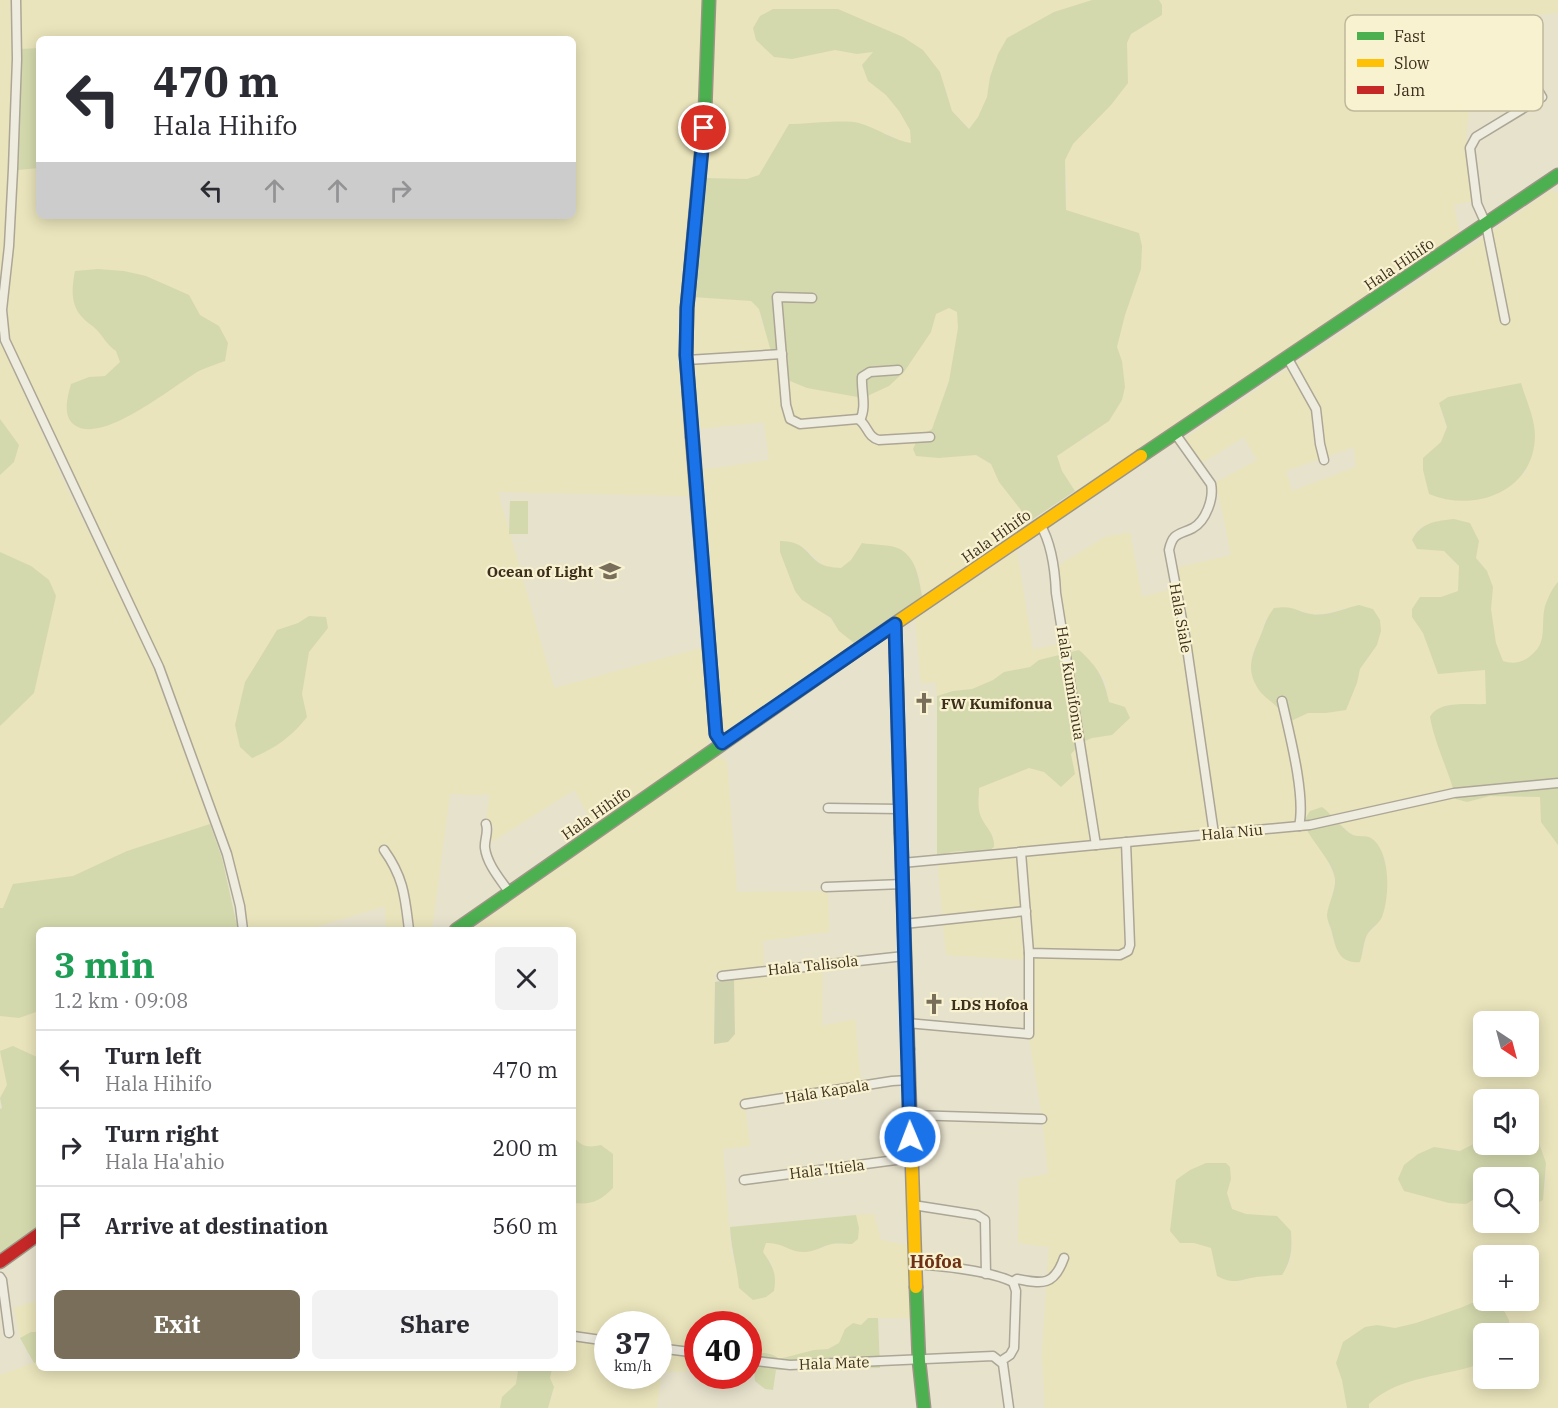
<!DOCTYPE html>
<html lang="en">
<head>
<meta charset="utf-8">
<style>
	body { margin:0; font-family:"IBM Plex Serif",serif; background:#f2f2f3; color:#2b2b33; height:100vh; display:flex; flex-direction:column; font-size:22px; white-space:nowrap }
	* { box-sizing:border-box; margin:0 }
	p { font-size:20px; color:#7c7c81 }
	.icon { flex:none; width:33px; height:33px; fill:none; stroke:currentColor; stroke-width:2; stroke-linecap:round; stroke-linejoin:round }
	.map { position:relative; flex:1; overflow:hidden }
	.side { position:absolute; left:36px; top:927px; width:540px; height:444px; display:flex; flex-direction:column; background:#fff; border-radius:9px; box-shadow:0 3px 15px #0003 }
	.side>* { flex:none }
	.banner { position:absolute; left:36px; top:36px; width:540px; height:183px; border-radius:9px; box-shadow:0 3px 15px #0003; background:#fff; color:#2b2b33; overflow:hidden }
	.needle { width:39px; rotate:144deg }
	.fabs { position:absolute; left:1473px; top:1011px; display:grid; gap:12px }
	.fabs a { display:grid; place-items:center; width:66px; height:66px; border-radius:9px; background:#fff; box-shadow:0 3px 15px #0003; font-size:30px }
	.speed { position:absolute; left:594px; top:1311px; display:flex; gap:12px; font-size:30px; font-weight:700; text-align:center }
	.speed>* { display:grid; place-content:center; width:78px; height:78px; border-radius:50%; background:#fff; box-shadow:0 3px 15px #0003; line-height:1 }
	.speed small { font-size:15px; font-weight:400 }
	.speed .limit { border:9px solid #d22; background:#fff; color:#111 }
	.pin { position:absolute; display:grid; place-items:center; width:51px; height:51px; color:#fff; margin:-26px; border:3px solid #fff; border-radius:50%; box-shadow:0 2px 6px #0007 }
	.me { position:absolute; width:66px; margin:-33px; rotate:359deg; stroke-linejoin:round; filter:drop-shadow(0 0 4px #0008) }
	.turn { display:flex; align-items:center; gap:21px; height:126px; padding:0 18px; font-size:27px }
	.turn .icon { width:78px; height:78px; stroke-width:2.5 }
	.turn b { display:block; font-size:42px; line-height:51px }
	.lanes { display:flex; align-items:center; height:57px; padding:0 18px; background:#0003; justify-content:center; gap:30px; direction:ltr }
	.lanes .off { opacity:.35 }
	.round { display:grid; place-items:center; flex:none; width:63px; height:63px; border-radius:9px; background:#f2f2f3 }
	.summary { display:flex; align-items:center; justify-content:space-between; height:102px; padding:0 18px }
	h1 { font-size:36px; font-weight:800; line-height:45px; color:#1e9e55 }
	.cta { display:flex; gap:12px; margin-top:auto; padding:12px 18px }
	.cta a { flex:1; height:69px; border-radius:9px; background:#786e5a; color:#fff; font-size:24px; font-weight:800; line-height:69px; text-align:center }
	.cta a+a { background:#f2f2f3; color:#2b2b33 }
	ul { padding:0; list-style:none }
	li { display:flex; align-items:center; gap:18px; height:78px; padding:0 18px; border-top:2px solid #e1e1e2 }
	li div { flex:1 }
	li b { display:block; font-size:22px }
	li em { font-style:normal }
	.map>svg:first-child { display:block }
	.farmland { fill:#e9e4bb; fill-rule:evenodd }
	.green { fill:#d4d9ad }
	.cemetery { fill:#cfd3ad }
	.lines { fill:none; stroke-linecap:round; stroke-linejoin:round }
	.street-casing { stroke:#aca696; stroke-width:11 }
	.fast-casing { stroke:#9c9585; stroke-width:15 }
	.slow-casing { stroke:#9c9585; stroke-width:15 }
	.jam-casing { stroke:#9c9585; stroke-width:15 }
	.street { stroke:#eeebdf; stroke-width:8 }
	.fast { stroke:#4caf50; stroke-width:12 }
	.slow { stroke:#ffc107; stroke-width:12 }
	.jam { stroke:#c62828; stroke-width:12 }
	.route-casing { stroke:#114b97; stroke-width:15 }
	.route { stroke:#1a73e8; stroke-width:10 }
	.labels { text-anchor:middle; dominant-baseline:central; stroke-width:4.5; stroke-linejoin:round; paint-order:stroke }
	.street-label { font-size:15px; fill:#3c2f1c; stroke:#f9f2d1 }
	.poi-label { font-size:15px; font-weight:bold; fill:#3c2f1c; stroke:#f9f2d1; text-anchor:start }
	.quarter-label { font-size:18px; font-weight:bold; fill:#6e3116; stroke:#f9f2d1 }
	.key { fill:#f9f2d1; stroke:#c0b89b; stroke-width:1.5 }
	.key-label { font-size:16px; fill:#3c2f1c }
</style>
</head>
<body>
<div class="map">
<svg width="1558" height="1408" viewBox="0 0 1558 1408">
	<rect width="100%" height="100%" fill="#e7e2cc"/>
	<!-- farmland -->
	<g class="farmland">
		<path d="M0,0H11L13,45L6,237L0,295Z"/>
		<path d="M19,0H703L700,112L680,328L681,363L692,496L498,492L554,688L705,647L711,736L706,747L594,825L574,790L490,843L494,827L486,818L490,795L450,794L432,930H386L385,906L306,930H247L244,904L231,853L162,665L9,340L8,307L18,170L39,168V216H573V39H39V48L21,49ZM326,617L328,627L309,652L301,694L307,717L277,630Z"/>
		<path d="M713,0H1092L1054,12L1007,38L998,54L990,77L987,97L978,117L970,129L952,111L945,87L903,37L853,16L795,9H773L792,59L835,50L857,54L874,52L862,65L868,81L886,95L899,111L910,130L911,144L900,141L887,133L747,179L704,178L714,35Z"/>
		<path d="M1159,0H1558V13L1465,21L1471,97L1466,136L1473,201L1454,205L1460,235L1075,491L1062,471L1057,456L1069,446L1088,437L1122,361L1117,347L1125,315L1141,269L1082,217L1066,210L1067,186L1065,160L1073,144L1111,105L1128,83L1127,43L1131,34L1147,25L1162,5Z"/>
		<path d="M1551,190L1558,194V582L1553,587L1545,608L1542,638L1537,652L1525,661L1510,664L1503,661L1496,643L1491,609L1493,587L1487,571L1476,557L1434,521L1418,529L1412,540L1417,549L1444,551L1459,567L1458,592L1441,597H1420L1412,617L1423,633L1438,674L1485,669L1486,704L1445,705L1444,761L1451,776L1456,798L1467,802L1490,796L1540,797L1549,833L1558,845V1408H1369V1404L1380,1393L1400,1384L1483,1363L1484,1378H1528V1334L1510,1333L1509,1320L1472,1303L1460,1308L1416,1323L1395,1328L1377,1325L1336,1363L1342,1380L1347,1408H1045L1042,1355L1049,1247L1018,1243L1019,1179L1048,1174L1042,1115L1029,1037L1028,960L946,955L937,857L949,852L962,851L978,855L994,838L980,816L978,808L979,788L1029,768L1044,772L1053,781L1071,754L1081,743L1092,738L1112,735L1125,707L1109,702L1105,681L1100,673L1079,650L1039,660L1030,667L1004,672L993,680L972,689L953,691L937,696L936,682L921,683L915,619L1017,551L1033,650L1067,642L1059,565L1105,537L1130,532L1142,597L1180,587L1176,568L1231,555L1219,496L1215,483L1257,460L1244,437L1202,463L1184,439L1484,237ZM1521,383L1535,438L1525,474L1423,458L1441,442L1447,427L1441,412L1448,397ZM1354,447L1356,467L1292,491L1286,471ZM1359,605L1370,656L1360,669L1357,683L1346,710L1326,713H1308L1297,719L1265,697L1257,688L1251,657L1261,634L1265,620L1301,610L1311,614L1326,613ZM1332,814L1341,825L1353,835L1377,843L1386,861L1387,889L1377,925L1367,935L1363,954L1335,946L1327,918L1335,879L1327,860ZM1484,1022H1528V1066H1484ZM1484,1100H1528L1529,1119L1532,1118L1538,1124V1140L1546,1163V1181L1543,1200L1533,1205L1529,1206L1528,1222H1484L1483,1194L1466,1204L1449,1203L1404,1191L1398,1179L1404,1165L1446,1148L1460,1151L1483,1139ZM1231,1179L1227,1193L1232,1209L1291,1231L1292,1248L1290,1263L1282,1275L1254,1277L1241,1281L1217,1276L1211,1248L1194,1243H1180L1174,1202L1176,1180ZM1484,1256H1528V1300H1484Z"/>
		<path d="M693,297L751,301L759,309L763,327L931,332L936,314L949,308L957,312L958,328L949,381L932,429L918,438L958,456L976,455L991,464L999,482L1021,510L1024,525L922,596L919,575L912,561L862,543L851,560L841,568L824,566L805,548L780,552L788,571L818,609L831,619L839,631L854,643L726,733L720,731L701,470L769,460L764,422L697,429L690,354Z"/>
		<path d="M0,324L2,340L8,358L68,491L115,583L157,676L183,744L210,824L127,851L73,876L13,884L3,909L0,908V726L34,693L56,596L49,580L31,566L0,552V475L19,445L0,419Z"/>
		<path d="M721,757L727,762L737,892L828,891L829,932L763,941L764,966L715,973L714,1044L735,1034L734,978L823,968L822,1026L855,1019L861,1082L744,1098L750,1146L723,1149L731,1251L737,1270L739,1288L773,1265L763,1252L766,1243L778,1242L788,1249H821L830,1244H852L859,1228L856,1215L874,1214L881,1240L907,1245L911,1318H868L861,1325L842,1335L839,1343L828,1349L814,1350L779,1359L767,1353L749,1354L748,1324H698L697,1330L694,1329L686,1372L662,1371L657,1408H548L553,1394L550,1378L552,1370L550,1368H573V1203L582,1204L589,1148L578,1143L573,1136V930H471L712,759ZM608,1324H658V1376H608Z"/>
		<path d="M39,1011V1058L13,1046L1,1051L7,1086L0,1098V1016L19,1018Z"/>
		<path d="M39,1300V1332H31L20,1338L14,1308Z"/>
		<path d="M39,1361V1368H522L518,1371L516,1384L502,1397L500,1408H0V1375Z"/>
	</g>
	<!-- green -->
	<g class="green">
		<path d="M1092,0H1159L1162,5V15L1131,34L1127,43L1128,83L1111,105L1073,144L1065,160L1066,210L1139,233L1142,246L1141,269L1125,315L1117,347L1122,361L1125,387L1122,400L1109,421L1057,456L1062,471L1075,491L1024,525L1021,510L999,482L991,464L976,455L939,458L916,456L913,449L918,438L932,429L949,381L958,328L957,312L949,308L936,314L931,332L904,372L889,386L863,398L807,388L790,381L770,348L759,309L751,301L693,297L704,178L747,179L759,175L789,124C806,124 845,119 859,123C877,128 895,141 911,143L910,130L899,111L886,95L868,81L862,65L873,52L857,54L835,50L792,59L774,57L756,40L753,28L760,16L773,9H838L903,37L923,50L940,72L952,111L969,129L978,117L987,97L990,77L998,54L1007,38L1054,12Z"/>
		<path d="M39,48V168L18,170L21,49Z"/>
		<path d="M98,269L124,271L146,276L189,295L200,315L219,326L228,343L225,361C217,364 207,367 199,371C173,386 105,443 76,426C62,418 67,398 71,384L89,377L105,376L120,362L116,351C107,345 104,338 97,330C92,325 86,322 82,317C70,304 72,287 75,271Z"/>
		<path d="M1521,383C1526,400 1535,418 1535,436C1534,492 1474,513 1429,494L1423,470V458L1441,442L1447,427L1439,403L1448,397Z"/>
		<path d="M0,419L19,445L14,462L0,475Z"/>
		<path d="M510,501H528V534H509Z"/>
		<path d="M1454,519L1470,523L1479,541L1476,558L1487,571L1493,587L1491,609L1496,643L1503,661C1512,664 1521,663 1529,657C1549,643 1540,626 1545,606C1548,598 1552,588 1558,582V845L1541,822L1540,797L1490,796L1467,802L1456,799C1449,771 1435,745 1430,717C1439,700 1469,705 1486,704L1485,670L1438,674L1423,633L1412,617V609L1420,597H1441L1458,591L1459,566L1444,551L1417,549L1412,540C1421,522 1436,521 1454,519Z"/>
		<path d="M780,541C809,541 807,560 826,566C831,567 837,568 841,568L851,560L862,543C872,545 891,544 900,549C917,559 919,580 922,596L854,643L839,631L831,618L802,600L795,591L780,552Z"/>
		<path d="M0,552L31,566L49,580L56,596L34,693L0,726Z"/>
		<path d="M1359,605L1373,609L1380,620L1381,631L1377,645L1360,669L1357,683L1346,710L1326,713H1308L1289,722C1285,717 1282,711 1277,707C1270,700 1262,696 1257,687C1246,669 1252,655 1260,637C1265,625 1265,620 1274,608C1295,605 1294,611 1311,614C1326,617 1345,608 1359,605Z"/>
		<path d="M309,616L326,617L328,628L309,652L302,694L307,717C290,738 277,747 252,758L240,747L235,725L245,682L277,630L298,623Z"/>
		<path d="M1079,650C1098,667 1104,678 1109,702L1125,707L1130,718L1112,735L1092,738L1081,743L1071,754L1075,774L1061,787L1044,772L1029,768L979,788C979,797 977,808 981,817C986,828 995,834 994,847C983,857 975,852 962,851C953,851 945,854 937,857V696L953,691L972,689L993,680L1004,672L1030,667L1039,660Z"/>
		<path d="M1322,807C1332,814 1343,830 1353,835C1358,837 1365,835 1371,838C1391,851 1390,897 1382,917C1379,924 1371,928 1367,935C1363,943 1363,954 1360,962C1340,964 1336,950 1332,933C1331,927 1327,921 1327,915C1328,904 1336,890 1335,879C1332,859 1310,841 1303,822L1310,811Z"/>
		<path d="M210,824L222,858L238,930H39V1011L19,1018L0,1016V908H3L13,884L73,876L127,851Z"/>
		<path d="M13,1046L39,1058V1226L0,1254V1109L2,1108L0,1098L7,1085L0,1051Z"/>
		<path d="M1532,1118L1538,1124V1140L1546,1163L1543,1200L1533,1205L1529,1206L1528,1178H1484L1483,1194L1466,1204L1449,1203L1404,1191L1398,1179L1404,1165L1418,1154L1434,1147L1460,1151L1483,1139L1484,1144H1528L1529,1119Z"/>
		<path d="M573,1136C581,1147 589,1148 601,1145L613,1154V1188C600,1201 592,1205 573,1203Z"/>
		<path d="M1206,1163H1226L1230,1167L1231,1179L1227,1193L1232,1209L1246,1214L1277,1216L1291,1231C1292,1248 1292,1260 1282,1275C1273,1275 1265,1276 1256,1277C1239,1280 1234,1285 1217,1276L1211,1248L1194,1243H1180L1170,1231L1176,1180L1190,1170Z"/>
		<path d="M856,1215L859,1228L858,1239L852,1244C846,1244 839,1243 832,1244C822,1246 815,1252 804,1252C789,1252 782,1242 766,1243L763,1252C773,1266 777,1274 774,1291L766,1297L753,1300L739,1288C737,1266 731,1249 730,1227Z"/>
		<path d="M1472,1303H1487L1502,1307L1509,1320L1510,1333L1484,1334L1483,1363C1446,1377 1399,1375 1369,1404V1408H1347L1342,1380L1336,1363L1343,1342L1365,1327L1377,1325L1395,1328L1416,1323L1460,1308Z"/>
		<path d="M868,1318H878L880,1368L776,1370L773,1390L765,1389L755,1381L754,1368H749V1354C760,1353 770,1351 779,1359L814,1350L828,1349L839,1343L845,1329L853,1323L861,1325Z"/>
		<path d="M31,1332H39V1361L34,1363L20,1338Z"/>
		<path d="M522,1368L552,1369L550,1378L554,1387L548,1408H500L502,1397L516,1384L518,1371Z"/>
	</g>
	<!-- cemetery -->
	<path class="cemetery" d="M734,978L735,1034L728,1042L714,1044L715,982Z"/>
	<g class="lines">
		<defs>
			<g id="street">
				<path d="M16,0L17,59L13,169L9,246L2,310L5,340L159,667L227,854L240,906L243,930"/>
				<path d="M812,298L777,297L786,405L790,419L800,424L858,419C868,425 867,437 879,440L930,437"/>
				<path d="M1505,320L1486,224L1477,204L1470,148L1476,137L1542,97L1525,69L1510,59"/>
				<path d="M1287,357L1316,409L1320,444L1324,460"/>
				<path d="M687,360L782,354"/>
				<path d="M860,420C867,407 861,391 862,377L870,372L898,370"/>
				<path d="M1174,432L1211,484C1214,498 1206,521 1193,528C1179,535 1173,532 1169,550L1186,641L1214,834"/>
				<path d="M1040,524C1052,544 1055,569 1056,593L1096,845"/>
				<path d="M1282,701C1289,732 1306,796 1299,826"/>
				<path d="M828,808L900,809"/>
				<path d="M486,824C489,832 484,840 485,848C487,864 500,879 509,892"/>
				<path d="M384,850C404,878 405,897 409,930"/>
				<path d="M1021,852L1029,953L1120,955L1128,951L1130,945L1126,842"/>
				<path d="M902,863L1310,825L1454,793L1558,783"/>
				<path d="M826,887L903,884"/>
				<path d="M904,924L1026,911"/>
				<path d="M722,976L904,956"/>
				<path d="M907,1023L1029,1034V953"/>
				<path d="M745,1104L892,1081L909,1080"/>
				<path d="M910,1115L1042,1119"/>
				<path d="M744,1180L911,1158"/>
				<path d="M913,1205L977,1215L985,1220L986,1274"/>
				<path d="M916,1264C942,1266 990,1271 1013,1282"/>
				<path d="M0,1277L2,1280L9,1333"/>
				<path d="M1013,1282L1017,1279C1043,1284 1054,1286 1064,1258"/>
				<path d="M573,1336L608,1341"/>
				<path d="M658,1348L698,1353"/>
				<path d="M748,1360L790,1365L993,1356L1003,1364L1009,1408"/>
				<path d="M1001,1361L1010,1355L1014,1348L1016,1291L1013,1282"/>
			</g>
			<g id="fast">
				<path d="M692,437L686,355L687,308L705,111L709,0"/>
				<path d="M1141,456L1558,175"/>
				<path d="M456,930L890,627"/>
				<path d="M916,1287L919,1361L924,1408"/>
			</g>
			<g id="slow">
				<path d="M692,437L716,734L722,743"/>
				<path d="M895,624L901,833"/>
				<path d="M890,627L1141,456"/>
				<path d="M908,1049L916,1287"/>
			</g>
			<g id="jam">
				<path d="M901,833L908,1049"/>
				<path d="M0,1262L39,1234"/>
			</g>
		</defs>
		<!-- street casing -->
		<use href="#street" class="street-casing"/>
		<!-- fast casing -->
		<use href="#fast" class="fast-casing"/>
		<!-- slow casing -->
		<use href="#slow" class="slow-casing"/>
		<!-- jam casing -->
		<use href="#jam" class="jam-casing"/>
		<!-- street -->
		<use href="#street" class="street"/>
		<!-- fast -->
		<use href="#fast" class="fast"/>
		<!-- slow -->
		<use href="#slow" class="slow"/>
		<!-- jam -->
		<use href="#jam" class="jam"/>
	</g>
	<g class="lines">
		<defs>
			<path id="route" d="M704,128L687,308L686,355L716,734L722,743L895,624L910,1137"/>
		</defs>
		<!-- route casing -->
		<use href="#route" class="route-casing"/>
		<!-- route -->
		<use href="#route" class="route"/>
	</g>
	<!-- icons -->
	<defs>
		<symbol id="school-bare" viewBox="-9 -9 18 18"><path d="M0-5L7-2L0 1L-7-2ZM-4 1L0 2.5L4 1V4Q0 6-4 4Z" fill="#786e5a" stroke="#f9f2d1" stroke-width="2.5" paint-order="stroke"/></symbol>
		<symbol id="church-bare" viewBox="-9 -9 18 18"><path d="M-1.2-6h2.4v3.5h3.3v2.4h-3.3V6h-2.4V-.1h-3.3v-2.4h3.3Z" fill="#786e5a" stroke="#f9f2d1" stroke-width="2.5" paint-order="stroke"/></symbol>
	</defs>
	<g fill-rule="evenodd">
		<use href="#school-bare" x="595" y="556" width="30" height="30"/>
		<use href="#church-bare" x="909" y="688" width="30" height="30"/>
		<use href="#church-bare" x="919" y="989" width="30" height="30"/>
	</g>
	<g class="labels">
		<!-- street labels -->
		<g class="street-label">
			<text transform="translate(1399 264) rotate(-34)">Hala Hihifo</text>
			<text transform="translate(996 536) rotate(-35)">Hala Hihifo</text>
			<text transform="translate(1181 618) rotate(80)">Hala Siale</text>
			<text transform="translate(1071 683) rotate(81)">Hala Kumifonua</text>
			<text transform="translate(596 813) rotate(-35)">Hala Hihifo</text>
			<text transform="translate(1232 832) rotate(-5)">Hala Niu</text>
			<text transform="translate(813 965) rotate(-6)">Hala Talisola</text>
			<text transform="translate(827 1091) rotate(-9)">Hala Kapala</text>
			<text transform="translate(827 1169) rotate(-7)">Hala 'Itiela</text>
			<text transform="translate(834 1363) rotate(-2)">Hala Mate</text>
		</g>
		<!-- poi labels -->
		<g class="poi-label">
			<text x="593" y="571" text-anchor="end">Ocean of Light</text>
			<text x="941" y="703">FW Kumifonua</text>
			<text x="951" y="1004">LDS Hofoa</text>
		</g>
		<!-- quarter labels -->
		<g class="quarter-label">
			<text x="936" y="1261">Hōfoa</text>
		</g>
	</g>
	<!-- legend -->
	<rect x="1345" y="15" width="198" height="96" rx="9" class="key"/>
	<rect x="1357" y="32" width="27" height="8" fill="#4caf50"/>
	<rect x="1357" y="59" width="27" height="8" fill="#ffc107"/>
	<rect x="1357" y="86" width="27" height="8" fill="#c62828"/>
	<g class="key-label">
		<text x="1394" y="42">Fast</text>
		<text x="1394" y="69">Slow</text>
		<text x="1394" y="96">Jam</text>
	</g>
</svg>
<div class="fabs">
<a><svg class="needle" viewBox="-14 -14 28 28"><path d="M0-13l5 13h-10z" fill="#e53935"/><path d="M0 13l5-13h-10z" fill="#7c7c81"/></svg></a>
<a><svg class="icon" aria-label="sound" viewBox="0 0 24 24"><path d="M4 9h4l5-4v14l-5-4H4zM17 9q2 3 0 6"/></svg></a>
<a><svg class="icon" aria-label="search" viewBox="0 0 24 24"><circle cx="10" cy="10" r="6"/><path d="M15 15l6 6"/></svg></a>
<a>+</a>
<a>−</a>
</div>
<div class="speed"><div>37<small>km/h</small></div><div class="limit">40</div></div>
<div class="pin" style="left:704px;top:128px;background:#d93025"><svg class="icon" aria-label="arrive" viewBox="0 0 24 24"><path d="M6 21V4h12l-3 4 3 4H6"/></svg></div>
<svg class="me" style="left:910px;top:1137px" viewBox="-20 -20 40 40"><circle r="17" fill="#1a73e8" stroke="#fff" stroke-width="3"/><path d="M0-11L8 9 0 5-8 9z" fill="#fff"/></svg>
<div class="banner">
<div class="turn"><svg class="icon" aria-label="left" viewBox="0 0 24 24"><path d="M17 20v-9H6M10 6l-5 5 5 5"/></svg><div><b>470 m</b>Hala Hihifo</div></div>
<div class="lanes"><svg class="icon" aria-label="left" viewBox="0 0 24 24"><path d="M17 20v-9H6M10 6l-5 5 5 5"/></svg><svg class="icon off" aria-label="ahead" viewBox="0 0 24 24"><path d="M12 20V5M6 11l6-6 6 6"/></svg><svg class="icon off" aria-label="ahead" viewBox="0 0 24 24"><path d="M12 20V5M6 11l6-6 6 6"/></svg><svg class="icon off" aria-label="right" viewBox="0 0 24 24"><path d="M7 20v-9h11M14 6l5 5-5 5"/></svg></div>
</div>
<section class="side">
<div class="summary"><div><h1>3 min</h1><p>1.2 km · 09:08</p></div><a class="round"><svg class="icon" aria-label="close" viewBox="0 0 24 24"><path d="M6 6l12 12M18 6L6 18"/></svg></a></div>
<ul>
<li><svg class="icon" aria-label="left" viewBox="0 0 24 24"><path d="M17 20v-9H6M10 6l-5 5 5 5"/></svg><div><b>Turn left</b><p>Hala Hihifo</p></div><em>470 m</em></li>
<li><svg class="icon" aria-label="right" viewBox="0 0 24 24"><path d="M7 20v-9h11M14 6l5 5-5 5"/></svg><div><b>Turn right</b><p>Hala Ha'ahio</p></div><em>200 m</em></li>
<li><svg class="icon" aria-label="arrive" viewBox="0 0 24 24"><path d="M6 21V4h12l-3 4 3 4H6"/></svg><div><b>Arrive at destination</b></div><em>560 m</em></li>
</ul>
<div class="cta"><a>Exit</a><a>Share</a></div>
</section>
</div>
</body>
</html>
